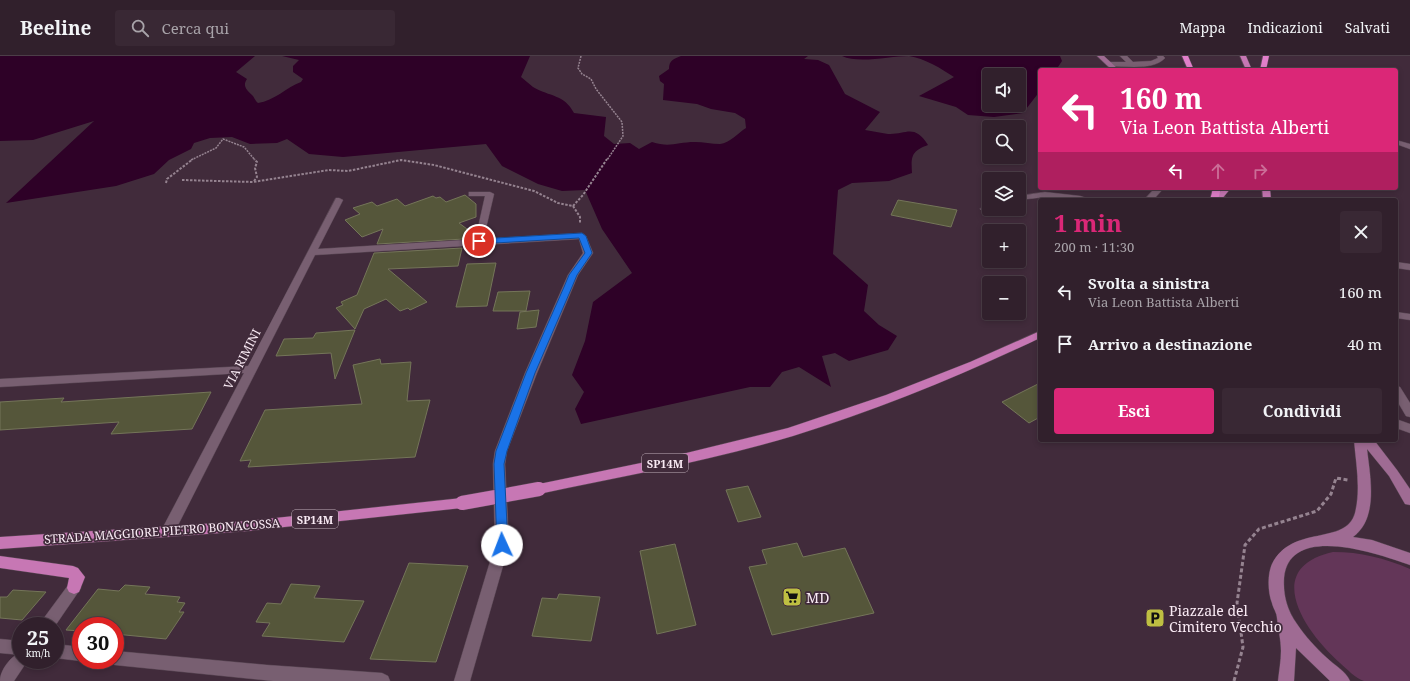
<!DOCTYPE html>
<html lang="it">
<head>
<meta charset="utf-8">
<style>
	body { margin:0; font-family:"Noto Serif",serif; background:#392834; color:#f1f3f6; height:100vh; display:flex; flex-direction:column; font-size:15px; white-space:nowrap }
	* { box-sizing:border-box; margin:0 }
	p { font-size:13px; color:#a8a3a9 }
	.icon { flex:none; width:22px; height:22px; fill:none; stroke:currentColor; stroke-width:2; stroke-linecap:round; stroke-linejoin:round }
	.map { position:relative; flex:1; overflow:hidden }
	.sheet { position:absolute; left:1038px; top:142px; width:360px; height:244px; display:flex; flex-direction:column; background:#31202c; border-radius:4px; box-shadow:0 2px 6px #0003,0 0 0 1px #4c3e48 }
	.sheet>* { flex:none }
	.top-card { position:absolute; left:1038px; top:12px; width:360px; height:122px; border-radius:4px; box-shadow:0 2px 6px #0003,0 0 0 1px #4c3e48; background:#db2777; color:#fff; overflow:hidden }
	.controls { position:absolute; left:982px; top:12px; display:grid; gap:8px }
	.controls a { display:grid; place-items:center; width:44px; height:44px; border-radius:4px; background:#31202c; box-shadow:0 2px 6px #0003,0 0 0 1px #4c3e48; font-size:20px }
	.speed { position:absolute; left:12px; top:561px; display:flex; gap:8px; font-size:20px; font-weight:700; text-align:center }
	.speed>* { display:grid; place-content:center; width:52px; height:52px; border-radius:50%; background:#31202c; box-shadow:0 2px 6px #0003,0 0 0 1px #4c3e48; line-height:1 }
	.speed small { font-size:10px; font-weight:400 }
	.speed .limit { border:6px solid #d22; background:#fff; color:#111 }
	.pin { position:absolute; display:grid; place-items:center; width:34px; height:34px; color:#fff; margin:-17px; border:2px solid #fff; border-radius:50%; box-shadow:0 1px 4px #0007 }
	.me { position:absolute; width:44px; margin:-22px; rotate:358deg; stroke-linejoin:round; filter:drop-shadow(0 0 3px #0008) }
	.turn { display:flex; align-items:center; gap:14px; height:84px; padding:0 16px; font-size:18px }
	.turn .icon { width:52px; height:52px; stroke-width:2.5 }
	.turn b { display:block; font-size:28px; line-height:34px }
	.lanes { display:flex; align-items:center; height:38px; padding:0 16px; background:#0003; justify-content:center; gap:20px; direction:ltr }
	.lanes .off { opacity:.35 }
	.round { display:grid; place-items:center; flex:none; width:42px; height:42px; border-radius:4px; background:#392834 }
	.head { display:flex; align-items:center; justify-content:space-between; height:68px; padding:0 16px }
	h1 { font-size:24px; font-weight:700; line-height:30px; color:#db2777 }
	.button { display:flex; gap:8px; margin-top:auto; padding:8px 16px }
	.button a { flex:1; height:46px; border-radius:4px; background:#db2777; color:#fff; font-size:16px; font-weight:700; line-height:46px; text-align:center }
	.button a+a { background:#392834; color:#f1f3f6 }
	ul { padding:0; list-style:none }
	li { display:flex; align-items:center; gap:12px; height:52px; padding:0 16px }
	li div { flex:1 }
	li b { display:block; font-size:15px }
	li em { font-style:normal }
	header { display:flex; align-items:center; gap:24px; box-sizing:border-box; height:56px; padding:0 20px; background:#31202c; border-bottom:1px solid #4c3e48 }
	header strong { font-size:19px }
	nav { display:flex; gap:22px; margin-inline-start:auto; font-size:14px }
	.search { width:280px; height:36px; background:#392834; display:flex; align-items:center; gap:10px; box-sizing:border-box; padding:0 14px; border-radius:4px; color:#a8a3a9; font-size:15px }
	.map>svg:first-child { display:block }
	.green { fill:#633658 }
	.water { fill:#2e0127; fill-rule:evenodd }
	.building { fill:#55563a; stroke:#747559 }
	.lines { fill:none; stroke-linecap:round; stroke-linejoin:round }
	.secondary-tunnel { stroke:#5d4857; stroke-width:8; stroke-dasharray:8 4.5; stroke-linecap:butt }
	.service-casing { stroke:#594754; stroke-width:1 }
	.minor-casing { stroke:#594754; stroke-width:1 }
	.tertiary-casing { stroke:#594754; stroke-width:1 }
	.secondary-casing { stroke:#594754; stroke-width:1 }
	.primary-casing { stroke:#594754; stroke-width:1 }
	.trunk-casing { stroke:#594754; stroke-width:1 }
	.path-far2 { stroke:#958390; stroke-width:1.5; stroke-dasharray:2 1; stroke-linecap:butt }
	.path-far1 { stroke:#958390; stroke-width:2; stroke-dasharray:2.5 1.5; stroke-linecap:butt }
	.path { stroke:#958390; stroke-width:3; stroke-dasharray:4 2.5; stroke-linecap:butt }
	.service { fill:#785f71; fill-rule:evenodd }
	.minor { fill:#785f71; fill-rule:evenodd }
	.tertiary { fill:#785f71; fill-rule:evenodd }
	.secondary { fill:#9f6b93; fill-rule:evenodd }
	.primary { fill:#c777b4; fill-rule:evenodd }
	.trunk { fill:#e17fca; fill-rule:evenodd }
	.primary-bridge-casing { stroke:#594754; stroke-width:15; stroke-linecap:butt }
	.primary-bridge { stroke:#c777b4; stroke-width:14 }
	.route { fill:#1a73e8; stroke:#114b97 }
	.labels { text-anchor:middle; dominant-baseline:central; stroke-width:3.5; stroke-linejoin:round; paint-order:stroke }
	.shield { fill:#412b3b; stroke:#c2b1bc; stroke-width:1 }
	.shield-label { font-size:11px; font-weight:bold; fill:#f9eaf4 }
	.street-label { font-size:12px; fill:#f9eaf4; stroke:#412b3b }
	.near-poi-label { font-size:14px; fill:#f9eaf4; stroke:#412b3b; text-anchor:start }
</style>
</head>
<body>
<header>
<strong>Beeline</strong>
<div class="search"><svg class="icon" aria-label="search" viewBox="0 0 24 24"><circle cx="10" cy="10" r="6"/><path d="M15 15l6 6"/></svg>Cerca qui</div>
<nav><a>Mappa</a><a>Indicazioni</a><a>Salvati</a></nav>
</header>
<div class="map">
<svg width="1410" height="625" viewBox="0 0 1410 625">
	<rect width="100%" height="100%" fill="#412b3b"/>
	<!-- green -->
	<path class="green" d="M1333,496C1361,496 1384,502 1410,513V625C1397,625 1376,625 1364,625C1356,623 1346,612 1340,607C1305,576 1261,512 1333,496Z"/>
	<!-- water -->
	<g class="water">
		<path d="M0,0H255L236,16L247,23C242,30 247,34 252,39C255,42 255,45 258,47C274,45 287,31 301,26L303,23L293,16V10L299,4L282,0H530L521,21C525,24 529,28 533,31C550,41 564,38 574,57L606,61L604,80L614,88L630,87L639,93L652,86C670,92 677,86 695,86C703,86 712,88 720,88C730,87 738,77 746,72L745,63L735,57L711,53L697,48L663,44L664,28L660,25L659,20L669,13C669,4 674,3 681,0H808L804,3L818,4L829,9L845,38L880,56L865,74C873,75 880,77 888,78C906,79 914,67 928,89C911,95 911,101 912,117L889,125L852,127L838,134L833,198L868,229L864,255L879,269L897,280L888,294L849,305L835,297L822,300L831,331L799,311L782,316L770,331H750L581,368L575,353L584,336L572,319L585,285L593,246L632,217L602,173L585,134L562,135L538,128L502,110L486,88L343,101L309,98L287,83L277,87L250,88L232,81L210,82L194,87L191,93L169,104L154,118L116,130L6,147L94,65L33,84L0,85Z"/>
		<path d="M842,0H1060L1062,5L1056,14H1040V35L1023,57L994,61L968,59L956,51L919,40L954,21C942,13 924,2 909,0C891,0 858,8 842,0ZM989,19H1019V49H989Z"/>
	</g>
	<!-- building -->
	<g class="building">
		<path d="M465,139L476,148V161L459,167L467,173L464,183L377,188L383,173L362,181L345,164L360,158L353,152L372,146L377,150L397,143L405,150L433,140L436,142L440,141L446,146Z"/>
		<path d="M898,144L957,154L951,171L891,159Z"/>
		<path d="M462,192L458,210L388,213L427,246L410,254L408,252L400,255L386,243L364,253L355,273L336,252L343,249L341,246L357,239L374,197Z"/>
		<path d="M496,207L487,250L456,251L467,208Z"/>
		<path d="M530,235L526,255H493L498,236Z"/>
		<path d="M539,254L536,271L517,273L520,256Z"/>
		<path d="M355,274L335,323L331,297L276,300L284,283L313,282L316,277Z"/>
		<path d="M380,303L381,308L411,306L407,345L430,344L415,401L248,411L251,404L240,405L265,354L362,348L353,309Z"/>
		<path d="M1040,327V361L1029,367L1002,346Z"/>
		<path d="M211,336L192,373L111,378L119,366L0,374V346L64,342L61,346Z"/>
		<path d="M748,430L761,461L738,466L726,434Z"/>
		<path d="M797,487L803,501L845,492L874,557L772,579L749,511L767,508L762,494Z"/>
		<path d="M675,488L696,569L657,578L640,495Z"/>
		<path d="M409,507L468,510L436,606L370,603Z"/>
		<path d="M291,528L320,530L314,542L364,545L344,586L262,580L270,567L256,566L267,547L281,548Z"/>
		<path d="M125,529L150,531L145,538L180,541L177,546L185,547L179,556H184L166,583L115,578V570H81V575L66,574L98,533L119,535Z"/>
		<path d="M13,534L46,536L22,564L0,562V541H7Z"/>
		<path d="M559,538L600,541L591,585L532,580L542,542L557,543Z"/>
	</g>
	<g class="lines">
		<!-- secondary-tunnel -->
		<path class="secondary-tunnel" d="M1214,132L1223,144"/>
		<defs>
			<g id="service">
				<path d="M1120,0H1127L1133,6L1151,5L1158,2L1157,0H1163L1165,2C1153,15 1125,10 1109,10L1106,8L1109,6H1126Z"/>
				<path d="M469,136H490L494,138L483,185L479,188L475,185L485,140H469Z"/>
			</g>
			<g id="minor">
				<path d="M1396,84L1410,88V93L1396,88Z"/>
				<path d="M1155,132H1164L1153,144H1144Z"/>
				<path d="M1045,136L1080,140L1093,144L1045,141L1019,144V140Z"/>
				<path d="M336,142H339L343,144L318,193L582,177L586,180L593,197L578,219L537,317L507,395L505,408L509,489L470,625H454L495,489L493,408L495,395L525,317L568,219L583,197L579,183L315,199L173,479L168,481L163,479L161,475L244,317L0,331V323L248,310Z"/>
				<path d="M989,148V153H991L984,156L980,153Z"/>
				<path d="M1396,206L1410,208V214L1396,212Z"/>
				<path d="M1396,256L1410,258V264L1396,262Z"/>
				<path d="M1396,330L1400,331L1410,347V361L1406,360L1396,343Z"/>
				<path d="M0,583L21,585V599L0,597Z"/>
				<path d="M55,588L81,591V604H84L81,605L55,602Z"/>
				<path d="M115,595L267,609L382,617L388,620L390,625H273L115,609L109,607L108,604H115Z"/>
			</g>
			<g id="tertiary">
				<path d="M1396,363L1410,368V377L1396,372Z"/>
				<path d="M74,526L79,528L81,532L55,570H38L69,528Z"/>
				<path d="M21,596V604H28L14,625H0C0,614 11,600 21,596Z"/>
			</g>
			<g id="secondary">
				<path d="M1097,0H1104L1119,14H1112Z"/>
				<path d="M1354,384H1374L1397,414L1410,433V449L1405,448L1389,420L1367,393C1370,420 1379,462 1353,481L1372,484L1410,497V509C1379,498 1289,466 1284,522C1283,539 1287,554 1297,568C1305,580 1316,592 1327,602C1334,609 1346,615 1350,625H1330L1296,592L1294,625H1278C1279,615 1281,605 1281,595C1281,584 1278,572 1277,562C1277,557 1273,552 1272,547C1268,537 1267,519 1272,508C1292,468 1346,490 1355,457C1361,433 1356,408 1354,384Z"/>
			</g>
			<g id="primary">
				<path d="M1240,0H1246L1252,14H1246Z"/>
				<path d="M1223,132H1231L1221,144H1213Z"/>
				<path d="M1262,132H1270L1271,144H1263Z"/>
				<path d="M1040,275V282C960,320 877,354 793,380C710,405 624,420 539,438L534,437L533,433L534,429L539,428L670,401L788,372L886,339L970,306Z"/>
				<path d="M462,442L467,443L469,447L467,451L462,452L248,475L0,493V481L248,465Z"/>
				<path d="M0,500L73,510L78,512L85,521L79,536L74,538L69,536L67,532L69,522L0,512Z"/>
			</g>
			<g id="trunk">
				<path d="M1182,0H1188L1194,14H1188Z"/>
				<path d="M1263,0H1269L1266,14H1260Z"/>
				<path d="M1213,132H1221L1218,144H1210Z"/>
			</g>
		</defs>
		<!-- service casing -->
		<use href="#service" class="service-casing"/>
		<!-- minor casing -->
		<use href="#minor" class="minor-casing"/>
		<!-- tertiary casing -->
		<use href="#tertiary" class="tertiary-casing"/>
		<!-- secondary casing -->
		<use href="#secondary" class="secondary-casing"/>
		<!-- primary casing -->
		<use href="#primary" class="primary-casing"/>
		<!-- trunk casing -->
		<use href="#trunk" class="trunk-casing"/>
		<!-- path-far2 -->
		<g class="path-far2">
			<path d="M581,0L578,12L582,18L591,23L596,33L622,66L623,80L607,104"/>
			<path d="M191,104L216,92L223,83L244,91L255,104"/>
		</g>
		<!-- path-far1 -->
		<g class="path-far1">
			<path d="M182,124L253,126L329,114L348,115L401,104L434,109L534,135L558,147L573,150L580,161V167"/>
			<path d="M254,125L257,121L255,112L257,106L254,103"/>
			<path d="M166,127L167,123L193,103"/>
			<path d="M573,150L583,139L607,103"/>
		</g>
		<!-- path -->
		<path class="path" d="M1234,625L1243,591L1237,547L1245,489L1259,473L1317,455L1331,438L1336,422L1348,424"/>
		<!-- service -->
		<use href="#service" class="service"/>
		<!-- minor -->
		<use href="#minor" class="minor"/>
		<!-- tertiary -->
		<use href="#tertiary" class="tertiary"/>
		<!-- secondary -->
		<use href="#secondary" class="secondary"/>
		<!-- primary -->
		<use href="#primary" class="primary"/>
		<!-- trunk -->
		<use href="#trunk" class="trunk"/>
		<defs>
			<path id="primary-bridge" d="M462,447L539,433"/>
		</defs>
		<!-- primary-bridge casing -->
		<use href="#primary-bridge" class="primary-bridge-casing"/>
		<!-- primary-bridge -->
		<use href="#primary-bridge" class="primary-bridge"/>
	</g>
	<!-- route -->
	<path class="route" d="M582,177L586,180L592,197L577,219L572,231L535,317L507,395L504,408L508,489L506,493H498L497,489L494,408L496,395L526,317L564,231L569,219L585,197L579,182L479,188L475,185L479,183Z"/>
	<!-- icons -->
	<defs>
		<symbol id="supermarket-square" viewBox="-11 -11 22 22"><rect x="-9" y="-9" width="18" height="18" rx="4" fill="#bebf42" stroke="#412b3b"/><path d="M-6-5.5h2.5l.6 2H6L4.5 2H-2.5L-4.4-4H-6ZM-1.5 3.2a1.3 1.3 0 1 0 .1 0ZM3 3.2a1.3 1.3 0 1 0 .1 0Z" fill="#111"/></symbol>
		<symbol id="parking-square" viewBox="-11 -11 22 22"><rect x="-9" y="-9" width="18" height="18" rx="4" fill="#bebf42" stroke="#412b3b"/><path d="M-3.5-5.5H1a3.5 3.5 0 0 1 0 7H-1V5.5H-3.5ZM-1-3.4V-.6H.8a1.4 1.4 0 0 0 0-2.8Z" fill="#111"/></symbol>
	</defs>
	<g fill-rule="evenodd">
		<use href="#supermarket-square" x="781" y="530" width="22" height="22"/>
		<use href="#parking-square" x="1144" y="551" width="22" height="22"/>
	</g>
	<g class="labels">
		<!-- shield labels -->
		<g class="shield">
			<rect x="642" y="398" width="46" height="18" rx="3"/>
			<rect x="292" y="454" width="46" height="18" rx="3"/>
		</g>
		<g class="shield-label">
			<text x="665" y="407">SP14M</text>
			<text x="315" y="463">SP14M</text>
		</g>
		<!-- street labels -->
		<g class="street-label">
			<text transform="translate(242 303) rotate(-63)">VIA RIMINI</text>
			<text transform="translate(162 475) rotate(-4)">STRADA MAGGIORE PIETRO BONACOSSA</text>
		</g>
		<!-- near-poi labels -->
		<g class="near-poi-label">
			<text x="806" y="541">MD</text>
			<text x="1169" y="554">Piazzale del<tspan x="1169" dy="16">Cimitero Vecchio</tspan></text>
		</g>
	</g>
</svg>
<div class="controls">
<a><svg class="icon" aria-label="sound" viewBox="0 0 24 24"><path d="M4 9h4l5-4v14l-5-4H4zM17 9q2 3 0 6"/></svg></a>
<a><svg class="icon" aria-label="search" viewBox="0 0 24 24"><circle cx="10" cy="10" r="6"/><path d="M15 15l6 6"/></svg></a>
<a><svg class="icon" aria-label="layers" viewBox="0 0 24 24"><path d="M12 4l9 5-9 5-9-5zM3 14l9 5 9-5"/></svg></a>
<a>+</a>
<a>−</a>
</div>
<div class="speed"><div>25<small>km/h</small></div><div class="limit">30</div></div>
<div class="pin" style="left:479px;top:185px;background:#d93025"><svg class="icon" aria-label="arrive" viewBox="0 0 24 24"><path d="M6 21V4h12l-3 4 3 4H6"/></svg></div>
<svg class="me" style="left:502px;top:489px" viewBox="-20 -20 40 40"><circle r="19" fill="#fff"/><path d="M0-13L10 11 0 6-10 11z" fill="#1a73e8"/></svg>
<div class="top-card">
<div class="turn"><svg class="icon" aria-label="left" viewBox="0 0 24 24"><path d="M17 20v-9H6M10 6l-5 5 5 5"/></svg><div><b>160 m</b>Via Leon Battista Alberti</div></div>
<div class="lanes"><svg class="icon" aria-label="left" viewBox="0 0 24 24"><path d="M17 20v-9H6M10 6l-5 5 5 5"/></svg><svg class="icon off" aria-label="ahead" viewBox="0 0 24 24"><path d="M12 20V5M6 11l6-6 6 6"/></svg><svg class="icon off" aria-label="right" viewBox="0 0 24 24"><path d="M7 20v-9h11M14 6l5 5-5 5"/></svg></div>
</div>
<section class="sheet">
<div class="head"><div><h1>1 min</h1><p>200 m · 11:30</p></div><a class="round"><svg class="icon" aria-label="close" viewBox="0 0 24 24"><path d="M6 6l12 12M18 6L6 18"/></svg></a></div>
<ul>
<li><svg class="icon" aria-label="left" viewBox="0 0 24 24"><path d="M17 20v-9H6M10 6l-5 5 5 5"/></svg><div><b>Svolta a sinistra</b><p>Via Leon Battista Alberti</p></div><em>160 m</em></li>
<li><svg class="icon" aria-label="arrive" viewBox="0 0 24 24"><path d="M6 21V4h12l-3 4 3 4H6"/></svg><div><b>Arrivo a destinazione</b></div><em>40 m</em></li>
</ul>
<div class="button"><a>Esci</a><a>Condividi</a></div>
</section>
</div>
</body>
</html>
